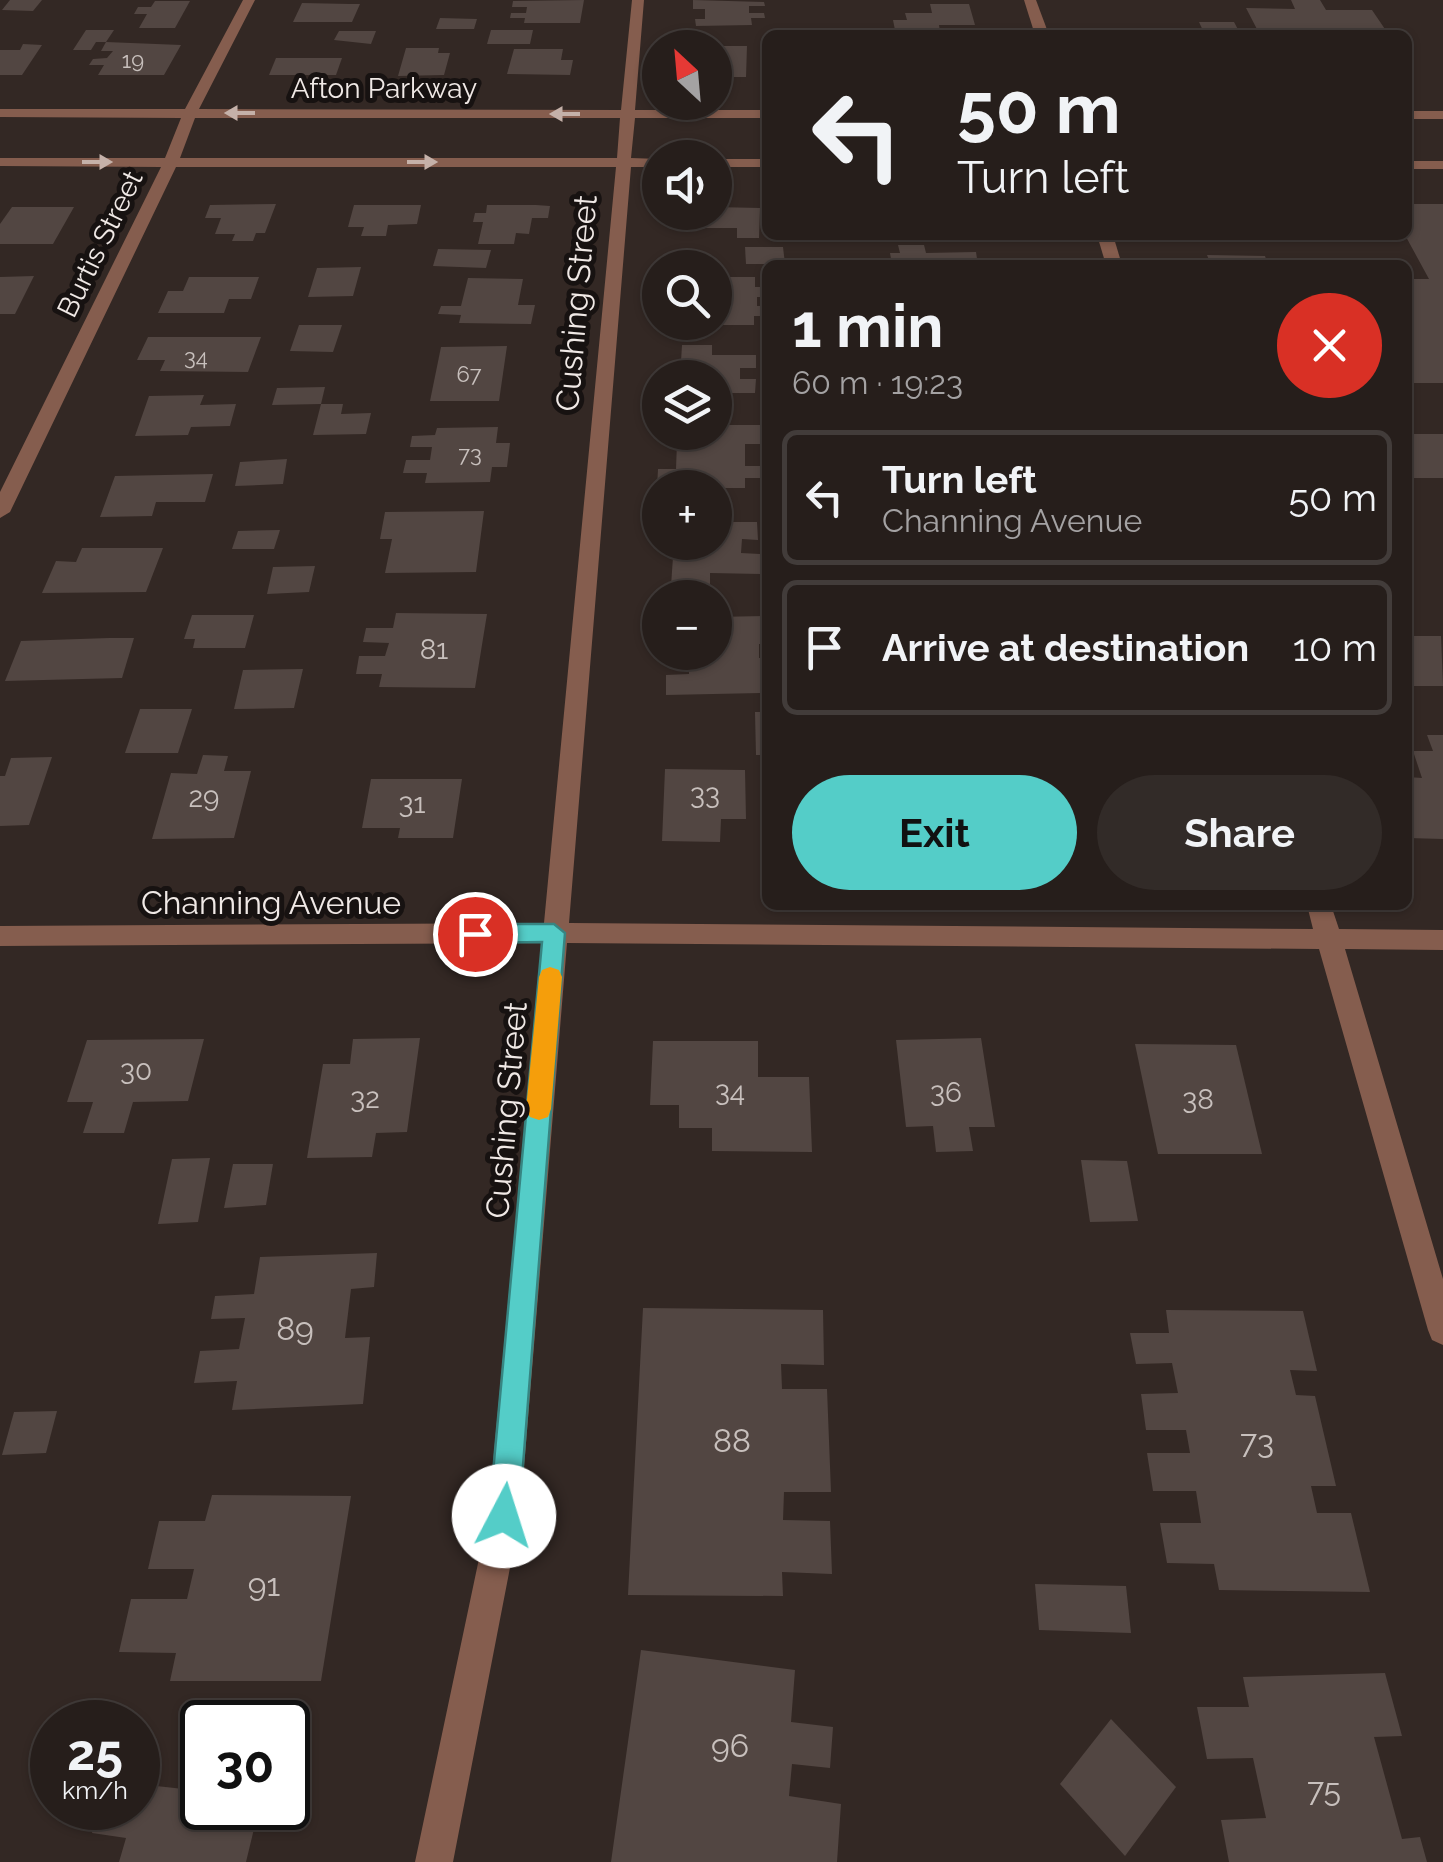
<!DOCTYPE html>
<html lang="en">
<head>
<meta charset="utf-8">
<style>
	body { margin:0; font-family:Raleway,sans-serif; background:#322b28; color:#f1f3f6; height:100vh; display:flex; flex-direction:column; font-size:38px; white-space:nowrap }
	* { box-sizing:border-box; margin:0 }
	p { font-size:32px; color:#a4a2a3 }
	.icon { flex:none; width:55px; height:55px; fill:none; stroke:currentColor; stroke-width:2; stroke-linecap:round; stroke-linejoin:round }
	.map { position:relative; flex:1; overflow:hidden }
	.side { position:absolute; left:762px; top:260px; width:650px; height:650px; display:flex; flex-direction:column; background:#261e1b; border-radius:15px; box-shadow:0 2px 8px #0004,0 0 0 2px #423c3a }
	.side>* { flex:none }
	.banner { position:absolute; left:762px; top:30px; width:650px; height:210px; border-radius:15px; box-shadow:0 2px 8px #0004,0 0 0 2px #423c3a; background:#261e1b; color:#f1f3f6; overflow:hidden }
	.needle { width:65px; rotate:334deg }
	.controls { position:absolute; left:642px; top:30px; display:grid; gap:20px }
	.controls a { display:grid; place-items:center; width:90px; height:90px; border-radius:50%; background:#261e1b; box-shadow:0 2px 8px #0004,0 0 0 2px #423c3a; font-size:50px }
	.speed { position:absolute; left:30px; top:1700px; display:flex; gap:20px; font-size:50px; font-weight:700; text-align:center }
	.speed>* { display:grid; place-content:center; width:130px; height:130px; border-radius:50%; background:#261e1b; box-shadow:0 2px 8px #0004,0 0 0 2px #423c3a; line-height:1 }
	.speed small { font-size:25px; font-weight:400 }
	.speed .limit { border:5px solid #111; border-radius:15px; background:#fff; color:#111 }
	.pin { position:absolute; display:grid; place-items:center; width:85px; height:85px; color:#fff; margin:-42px; border:5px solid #fff; border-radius:50%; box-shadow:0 2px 10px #0007 }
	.me { position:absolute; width:110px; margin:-55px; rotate:5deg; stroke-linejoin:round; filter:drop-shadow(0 0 8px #0008) }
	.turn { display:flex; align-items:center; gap:35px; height:210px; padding:0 30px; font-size:45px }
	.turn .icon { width:130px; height:130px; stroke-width:2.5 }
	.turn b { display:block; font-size:70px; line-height:85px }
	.round { display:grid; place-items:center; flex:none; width:105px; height:105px; border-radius:52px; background:#322b28 }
	.head { display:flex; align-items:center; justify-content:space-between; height:170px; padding:0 30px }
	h1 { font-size:60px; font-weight:700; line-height:75px }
	.cta { display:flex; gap:20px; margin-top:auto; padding:20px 30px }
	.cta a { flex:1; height:115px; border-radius:60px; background:#54cdc8; color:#111; font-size:40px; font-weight:700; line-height:115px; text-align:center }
	.cta a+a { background:#322b28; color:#f1f3f6 }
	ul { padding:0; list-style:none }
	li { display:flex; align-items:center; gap:30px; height:135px; margin:0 20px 15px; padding:0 10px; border:5px solid #423c3a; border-radius:15px }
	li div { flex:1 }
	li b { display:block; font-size:38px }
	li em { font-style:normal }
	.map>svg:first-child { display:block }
	.building { fill:#524642 }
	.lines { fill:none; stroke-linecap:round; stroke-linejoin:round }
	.minor { fill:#855d4e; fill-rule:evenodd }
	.oneway { fill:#c5b1a9 }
	.route { fill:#54cdc8; stroke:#378582; stroke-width:2.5 }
	.slow { fill:#f59e0b }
	.labels { text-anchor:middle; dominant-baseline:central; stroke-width:10; stroke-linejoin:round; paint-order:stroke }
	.far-number-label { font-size:22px; fill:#c8c0bd }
	.far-street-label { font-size:28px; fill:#f0e9e6; stroke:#171211 }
	.number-label { font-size:28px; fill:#c8c0bd }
	.street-label { font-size:32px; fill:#f0e9e6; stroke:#171211 }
	.near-number-label { font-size:32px; fill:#c8c0bd }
</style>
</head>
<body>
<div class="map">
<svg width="1443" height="1862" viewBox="0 0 1443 1862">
	<rect width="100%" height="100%" fill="#332824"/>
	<!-- building -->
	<g class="building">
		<path d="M10,0H42L33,11L2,10Z"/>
		<path d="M584,0L580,23H524L525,18H510L511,13H526L527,7H512L513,1Z"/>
		<path d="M693,0L764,2L765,6H749V13H764L765,18H751L752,25L696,26L695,19H705V9H693Z"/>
		<path d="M1291,0H1320L1326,10H1372L1389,35H1260L1246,8L1295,9Z"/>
		<path d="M155,1H190L175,28H139L147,14H134L138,7H151Z"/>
		<path d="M302,3L350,4H360L352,22H293Z"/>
		<path d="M930,4H969L975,25H939L940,32H932L933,35H896L893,20H907L905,13H932Z"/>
		<path d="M440,18L477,19L474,29H436Z"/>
		<path d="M1199,22H1234L1241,35H1205Z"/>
		<path d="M86,30H114L106,42L181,45L164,75H98L104,65H89L93,59L107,58L113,51H101L106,42H96L91,50H73Z"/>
		<path d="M491,30H533L530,44H487Z"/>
		<path d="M339,31H376L371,44L334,40Z"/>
		<path d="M23,44L42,45L22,75H0V50H20Z"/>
		<path d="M715,46H747L746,77H715Z"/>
		<path d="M406,48H439L438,53H450L444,75L398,76Z"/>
		<path d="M514,49H563L561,60H573L570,75L507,74Z"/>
		<path d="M276,58H342L336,75H269Z"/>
		<path d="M276,204L265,233H256L253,241H232L235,234H215L221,218H205L210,205Z"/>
		<path d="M1408,204H1443V383H1408V293H1414L1408,279H1429L1405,235Z"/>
		<path d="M354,205H421L417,224L388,225L386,236H361L364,227H348Z"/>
		<path d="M487,205H536L550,206L548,218H532L529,234L516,233L514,244H478L483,222H473L475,213H486Z"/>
		<path d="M12,207H74L53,244H0V224Z"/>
		<path d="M715,207L760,208L759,238H737V228H683L684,212H715Z"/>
		<path d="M898,245H924L926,253L976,252L978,265H892L890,253H900Z"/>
		<path d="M745,247H783L785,264H746Z"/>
		<path d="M438,249L491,250L486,268L433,266Z"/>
		<path d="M1207,255L1265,256L1268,265H1211Z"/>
		<path d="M361,267L353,296L308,297L317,268Z"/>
		<path d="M34,276L15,314H0V277Z"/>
		<path d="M189,277H259L251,299H229L224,313H158L168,291H183Z"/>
		<path d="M715,277H755V287H768V297H757V306H768V316H754V325H715Z"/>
		<path d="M468,278L523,279L518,305H535L531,324L459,323L461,315L438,314L441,306H461Z"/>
		<path d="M299,325H342L333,352L290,351Z"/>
		<path d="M148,337H261L248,372L160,371L165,360H137Z"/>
		<path d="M682,345H712V355H756V368H740V379H756L755,393H715V378H680Z"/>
		<path d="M507,346L499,401H430L441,347Z"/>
		<path d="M325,387L321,404L272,405L277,388Z"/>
		<path d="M204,395L200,405L236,404L230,426L191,427L188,435L135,436L149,396Z"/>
		<path d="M321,404H343L341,414L371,413L366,434L313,435Z"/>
		<path d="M715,425H766V444H745V466H768V478H745V488H657L658,469H676L677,442H662L663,432H715Z"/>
		<path d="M498,427L496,443H510L507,467H492L490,482L425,483L427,473H403L406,460H430L432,447H410L412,436L435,435L437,428Z"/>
		<path d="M1408,434H1443V478H1413L1408,468Z"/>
		<path d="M287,459L283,484L235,486L240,462Z"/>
		<path d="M213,474L205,502H156L152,516L100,517L115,476Z"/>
		<path d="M484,511L476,572L385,573L392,539H380L385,512Z"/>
		<path d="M715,522H757L758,540L742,539L741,553L760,554L761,574L710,573V586H671L674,542H715Z"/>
		<path d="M280,530L274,549H232L238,531Z"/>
		<path d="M82,548H163L146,592L42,593L56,561L76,562Z"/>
		<path d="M315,566L309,592L267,594L273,567Z"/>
		<path d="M396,613L487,614L475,688L379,687L382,674H356L359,656H385L389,643L363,642L366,628H393Z"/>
		<path d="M192,615H254L245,648H193L195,639H184Z"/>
		<path d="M768,616V644H759V658H768V674L760,675L761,693L666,695V675L689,674V652H715V617Z"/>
		<path d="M1408,636H1441L1443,686H1408Z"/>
		<path d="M109,638H134L122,678L5,681L21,641Z"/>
		<path d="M303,669L294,708L234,709L243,670Z"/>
		<path d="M140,709H192L178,753H125Z"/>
		<path d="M755,712H768V755H756Z"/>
		<path d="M1427,735H1443V839L1408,838V777L1422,778L1413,751H1433Z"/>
		<path d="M203,755L228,756L224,771H251L234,838L152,839L171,773L197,774Z"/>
		<path d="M52,757L29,825L0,826V776H5L11,758Z"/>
		<path d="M665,769L745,770L746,819H721L720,842L662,841Z"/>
		<path d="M371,779H462L453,838H398L400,828H362Z"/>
		<path d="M420,1038L407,1132L376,1133L372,1157L307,1158L323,1064H350L353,1039Z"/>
		<path d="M981,1038L995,1127H969L973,1151L936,1152L933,1126L906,1127L896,1040Z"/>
		<path d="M204,1039L188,1101L133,1102L124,1133H83L93,1102H67L87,1040Z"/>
		<path d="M653,1041H758V1077H809L812,1152L712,1151V1128H679V1105H650Z"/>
		<path d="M1135,1044L1236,1045L1262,1154H1158Z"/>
		<path d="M210,1158L198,1222L158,1224L172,1159Z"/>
		<path d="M1081,1160L1127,1161L1138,1221L1090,1222Z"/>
		<path d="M233,1164H273L266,1205L224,1208Z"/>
		<path d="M377,1253L374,1287L351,1289L345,1338L370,1337L363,1404L232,1410L237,1381L194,1383L200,1351L239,1349L245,1318L211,1319L215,1296L254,1294L260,1257Z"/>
		<path d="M643,1308L823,1310L824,1365L781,1364L782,1389H827L831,1492H784L783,1520L830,1521L832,1574L782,1572L783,1596L628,1595Z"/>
		<path d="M1166,1310L1303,1311L1317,1371L1290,1370L1296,1395L1315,1396L1336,1486H1311L1317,1513H1351L1370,1592L1219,1590L1214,1564L1167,1563L1160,1523H1201L1196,1491H1153L1147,1453H1190L1186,1430H1146L1141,1394L1178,1393L1172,1363L1136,1364L1130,1333H1169Z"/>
		<path d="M57,1411L46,1453L2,1455L14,1412Z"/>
		<path d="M212,1495L351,1496L321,1681H170L176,1653L119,1652L131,1599H187L194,1569H148L159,1521H205Z"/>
		<path d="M1035,1584L1126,1586L1131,1633L1039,1630Z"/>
		<path d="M641,1650L795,1670L791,1722L833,1727L830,1768L792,1764L789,1796L841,1804L837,1862H611Z"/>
		<path d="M1385,1673L1402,1736L1374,1737L1402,1839L1420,1837L1427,1862H1229L1221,1820L1266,1818L1253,1758L1207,1759L1197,1707H1249L1243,1677Z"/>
		<path d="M1111,1719L1176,1787L1125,1856L1060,1784Z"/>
		<path d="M138,1784L202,1791V1808H259L246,1862H119L126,1838L92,1833L99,1808H138Z"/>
	</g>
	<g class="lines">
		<!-- minor -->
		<g class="minor">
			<path d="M243,0H255L199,109L621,110L632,0H644L635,110H768V118H635L631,158L660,159V167H631L569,923L1313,929L1307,905H1331L1339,929L1443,930V950L1345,949L1443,1279V1345L1432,1340L1428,1330L1319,949L567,943L520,1516L453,1862H415L488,1516L542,943L0,946V926L544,923L616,167H176L10,512L0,518V492L161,167L0,166V158H165L181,118L0,117V109H185ZM195,118H620L617,158H180Z"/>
			<path d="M1024,0H1036L1049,35H1035Z"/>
			<rect x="1408" y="111" width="35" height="8"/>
			<rect x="715" y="159" width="53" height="8"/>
			<rect x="1408" y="161" width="35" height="8"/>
			<path d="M1097,235H1113L1122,265H1106Z"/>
		</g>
	</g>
	<!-- one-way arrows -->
	<defs><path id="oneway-solid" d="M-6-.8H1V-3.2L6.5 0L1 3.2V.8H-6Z" transform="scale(2.5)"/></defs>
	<g class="oneway">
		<use href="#oneway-solid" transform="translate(240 113) rotate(-180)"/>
		<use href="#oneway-solid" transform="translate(565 114) rotate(-180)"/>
		<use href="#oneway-solid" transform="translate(97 162)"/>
		<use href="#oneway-solid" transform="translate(422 162)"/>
	</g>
	<!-- route -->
	<path class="route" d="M475,924H554L565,933L519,1516L515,1527L504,1531L493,1527L489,1516L542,942L475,943L464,934Z"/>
	<!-- slow -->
	<path class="slow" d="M550,967L559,970L562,977L551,1109L548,1117L539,1120L530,1117L526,1109L539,977L542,970Z"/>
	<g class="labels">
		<!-- far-number labels -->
		<g class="far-number-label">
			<text x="133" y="60">19</text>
			<text x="196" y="357">34</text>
			<text x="469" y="374">67</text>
			<text x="470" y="454">73</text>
		</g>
		<!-- far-street labels -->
		<g class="far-street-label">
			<text x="384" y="88">Afton Parkway</text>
			<text transform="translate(100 244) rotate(-64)">Burtis Street</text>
		</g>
		<!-- number labels -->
		<g class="number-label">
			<text x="434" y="649">81</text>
			<text x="705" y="794">33</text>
			<text x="204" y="797">29</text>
			<text x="412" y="803">31</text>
			<text x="136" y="1070">30</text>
			<text x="730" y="1091">34</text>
			<text x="946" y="1092">36</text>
			<text x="365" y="1098">32</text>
			<text x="1198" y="1099">38</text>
		</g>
		<!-- street labels -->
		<g class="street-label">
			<text transform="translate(576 303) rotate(-85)">Cushing Street</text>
			<text x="271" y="902">Channing Avenue</text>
			<text transform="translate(506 1110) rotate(-85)">Cushing Street</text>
		</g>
		<!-- near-number labels -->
		<g class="near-number-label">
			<text x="295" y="1328">89</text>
			<text x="732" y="1440">88</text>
			<text x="1257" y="1441">73</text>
			<text x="264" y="1584">91</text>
			<text x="730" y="1745">96</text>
			<text x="1324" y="1789">75</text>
		</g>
	</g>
</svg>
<div class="controls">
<a><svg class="needle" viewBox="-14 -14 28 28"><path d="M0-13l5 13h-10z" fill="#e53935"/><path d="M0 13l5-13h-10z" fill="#a4a2a3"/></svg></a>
<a><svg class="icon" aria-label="sound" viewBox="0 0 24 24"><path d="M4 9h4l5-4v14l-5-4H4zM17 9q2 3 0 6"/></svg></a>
<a><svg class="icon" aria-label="search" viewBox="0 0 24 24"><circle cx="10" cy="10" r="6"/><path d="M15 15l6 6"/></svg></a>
<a><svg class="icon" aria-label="layers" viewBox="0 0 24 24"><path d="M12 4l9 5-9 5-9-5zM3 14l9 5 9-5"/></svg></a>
<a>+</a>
<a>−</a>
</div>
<div class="speed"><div>25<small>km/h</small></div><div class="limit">30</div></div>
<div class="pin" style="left:475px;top:934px;background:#d93025"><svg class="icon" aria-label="arrive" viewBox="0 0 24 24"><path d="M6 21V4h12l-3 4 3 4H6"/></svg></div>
<svg class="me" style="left:504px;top:1516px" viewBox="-20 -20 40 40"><circle r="19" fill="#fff"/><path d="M0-13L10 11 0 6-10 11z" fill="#54cdc8"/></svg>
<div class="banner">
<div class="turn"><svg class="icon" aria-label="left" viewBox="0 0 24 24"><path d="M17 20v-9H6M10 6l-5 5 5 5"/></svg><div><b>50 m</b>Turn left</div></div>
</div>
<section class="side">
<div class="head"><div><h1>1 min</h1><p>60 m · 19:23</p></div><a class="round" style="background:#d93025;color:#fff"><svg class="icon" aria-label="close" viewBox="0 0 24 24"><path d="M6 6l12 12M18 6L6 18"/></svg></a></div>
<ul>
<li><svg class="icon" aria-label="left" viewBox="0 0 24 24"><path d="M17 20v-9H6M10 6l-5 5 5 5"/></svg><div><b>Turn left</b><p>Channing Avenue</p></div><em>50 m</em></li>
<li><svg class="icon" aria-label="arrive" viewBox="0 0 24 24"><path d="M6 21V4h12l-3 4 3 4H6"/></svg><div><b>Arrive at destination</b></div><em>10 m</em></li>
</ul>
<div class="cta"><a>Exit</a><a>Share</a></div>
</section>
</div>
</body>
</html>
